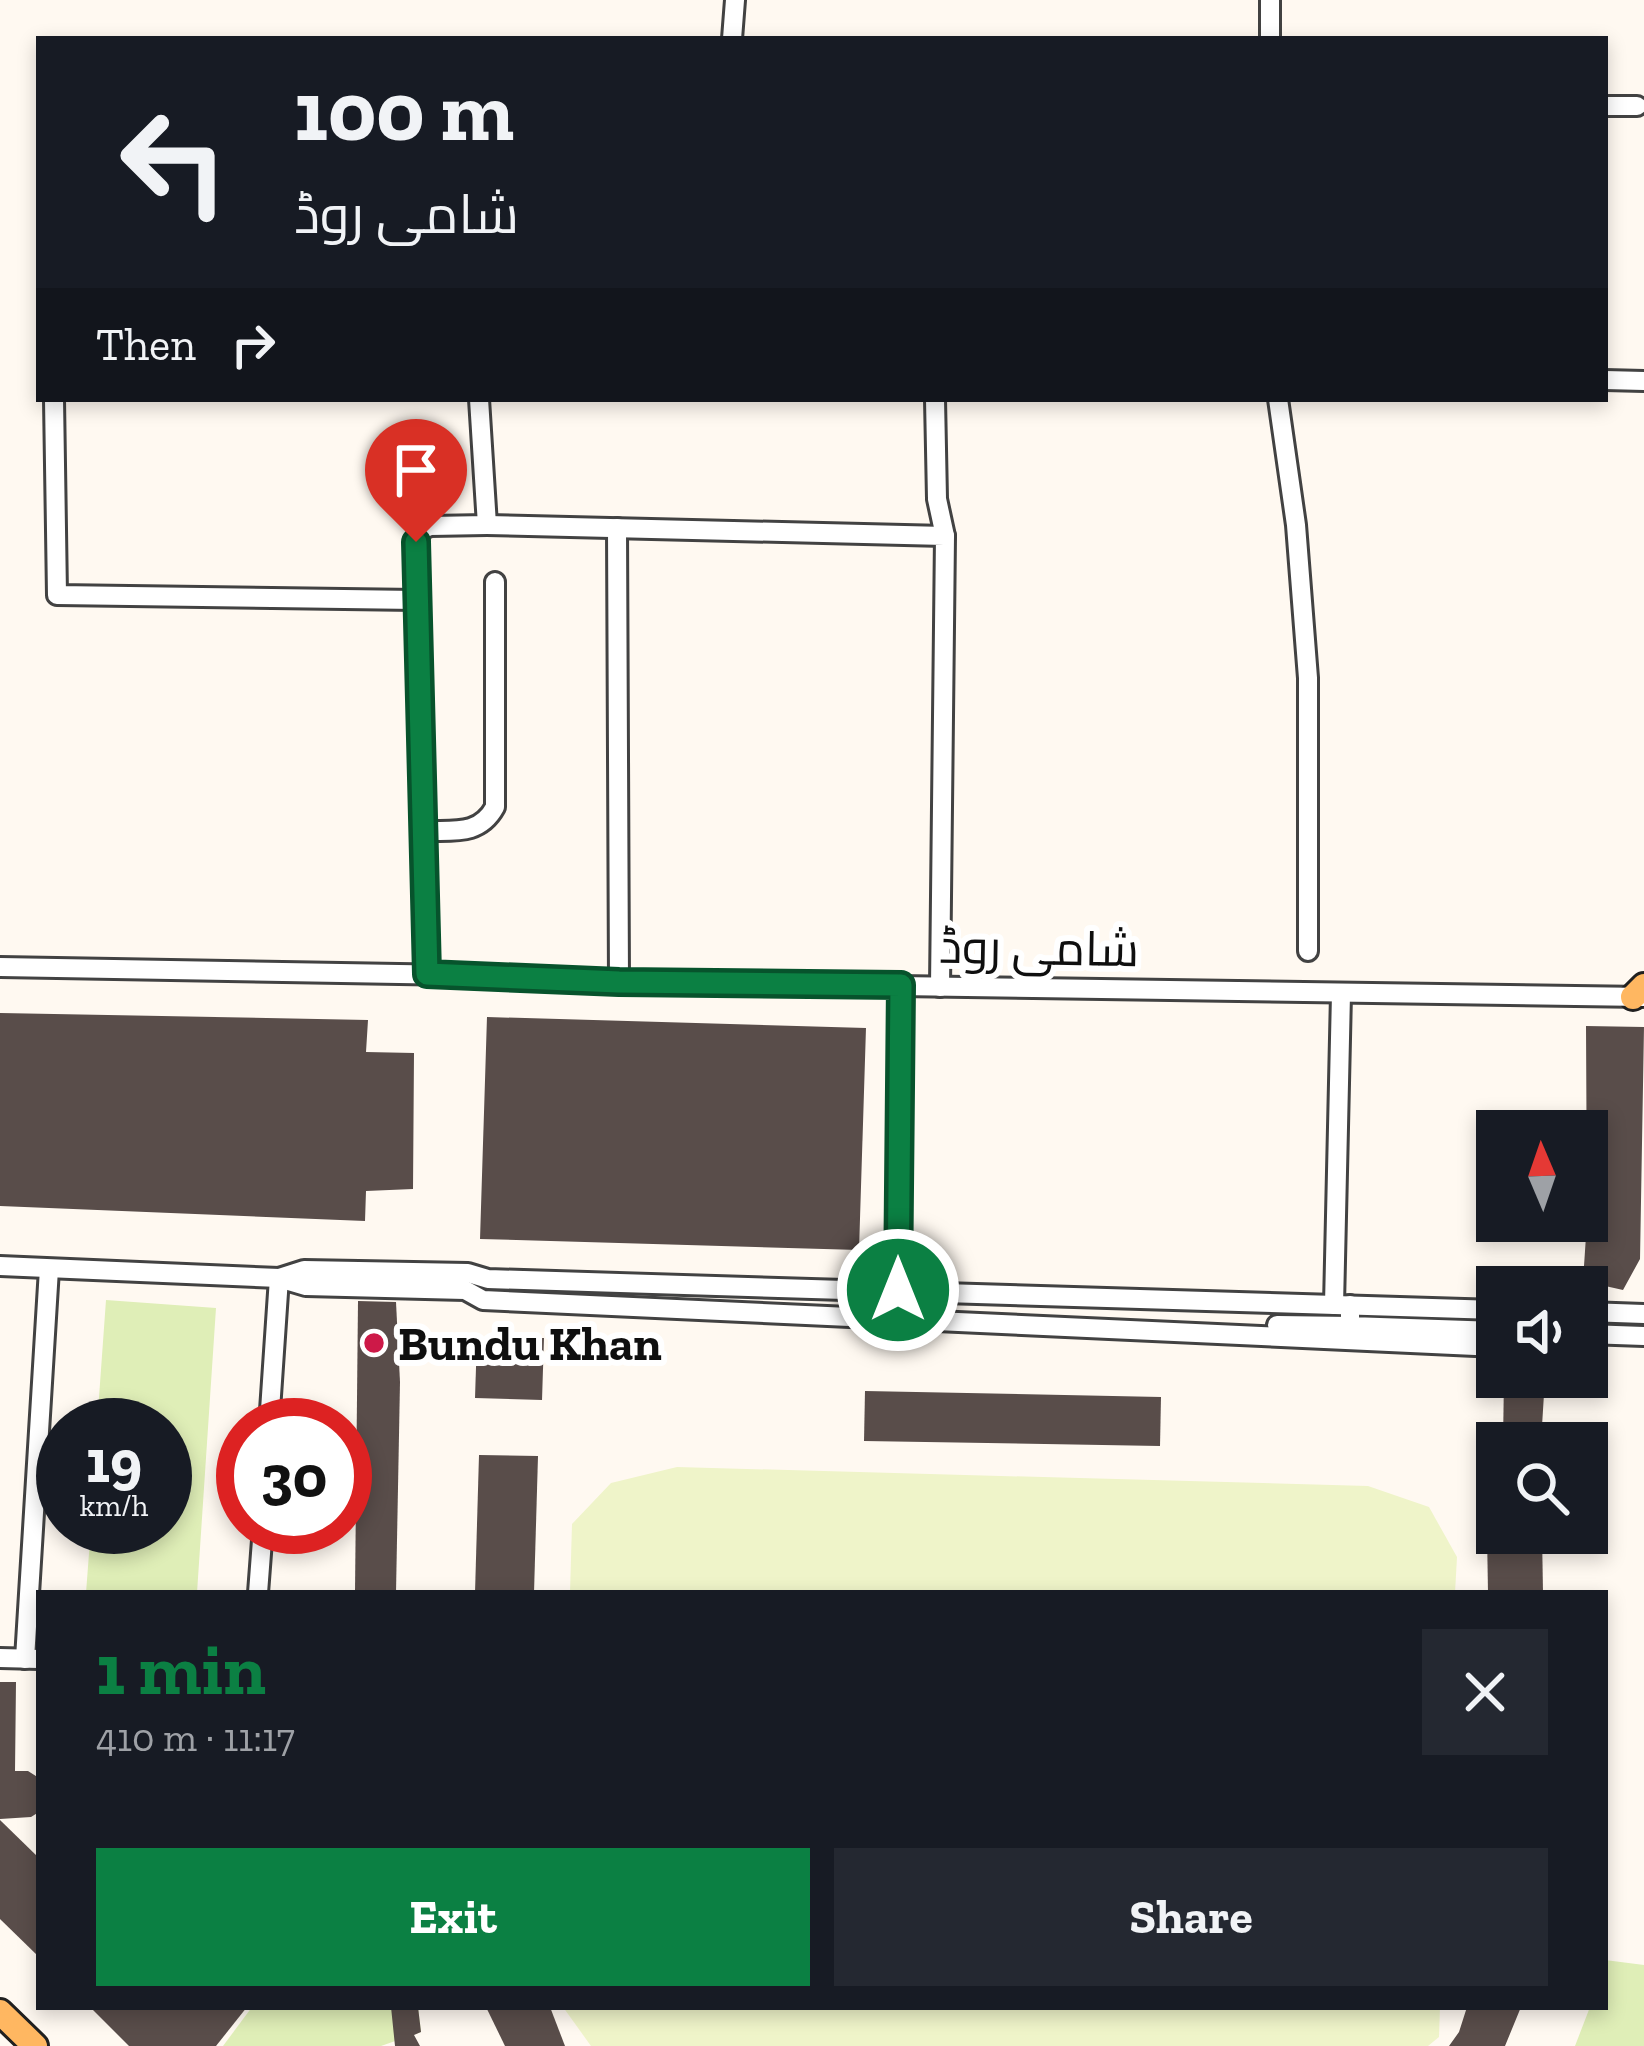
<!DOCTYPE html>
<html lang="en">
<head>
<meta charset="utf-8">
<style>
	body { margin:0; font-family:"Zilla Slab",Cairo,serif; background:#242831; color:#f1f3f6; height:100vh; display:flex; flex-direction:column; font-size:45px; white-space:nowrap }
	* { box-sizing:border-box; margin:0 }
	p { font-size:39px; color:#9ea1a6 }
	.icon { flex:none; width:66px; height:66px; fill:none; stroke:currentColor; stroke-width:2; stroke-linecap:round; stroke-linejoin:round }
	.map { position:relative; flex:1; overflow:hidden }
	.side { position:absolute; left:36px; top:1590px; width:1572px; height:420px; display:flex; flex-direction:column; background:#171b24; border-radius:0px; box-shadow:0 6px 18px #0003 }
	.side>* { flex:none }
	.guide { position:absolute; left:36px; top:36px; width:1572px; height:366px; border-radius:0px; box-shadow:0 6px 18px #0003; background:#171b24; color:#f1f3f6; overflow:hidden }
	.needle { width:78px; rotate:358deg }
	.tools { position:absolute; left:1476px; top:1110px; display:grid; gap:24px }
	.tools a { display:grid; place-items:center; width:132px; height:132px; border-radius:0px; background:#171b24; box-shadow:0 6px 18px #0003; font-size:60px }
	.speed { position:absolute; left:36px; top:1398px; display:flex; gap:24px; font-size:60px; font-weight:700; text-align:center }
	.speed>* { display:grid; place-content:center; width:156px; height:156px; border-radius:50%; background:#171b24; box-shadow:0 6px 18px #0003; line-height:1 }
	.speed small { font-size:30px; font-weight:400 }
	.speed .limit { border:18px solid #d22; background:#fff; color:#111 }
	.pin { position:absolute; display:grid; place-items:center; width:102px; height:102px; color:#fff; margin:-123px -51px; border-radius:50% 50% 50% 0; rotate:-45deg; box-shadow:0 0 12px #0007 }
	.pin .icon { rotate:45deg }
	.me { position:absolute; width:132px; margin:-66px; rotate:0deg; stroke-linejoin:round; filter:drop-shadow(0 0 9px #0008) }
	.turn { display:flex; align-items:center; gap:42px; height:252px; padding:0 60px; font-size:54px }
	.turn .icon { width:156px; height:156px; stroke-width:2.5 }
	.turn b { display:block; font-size:84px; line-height:102px }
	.then { display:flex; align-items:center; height:114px; padding:0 60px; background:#0003; gap:24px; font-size:45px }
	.round { display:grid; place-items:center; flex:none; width:126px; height:126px; border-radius:0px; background:#242831 }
	.summary { display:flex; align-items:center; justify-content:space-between; height:204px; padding:0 60px }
	h1 { font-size:72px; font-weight:700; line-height:90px; color:#0b8043 }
	.button { display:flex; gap:24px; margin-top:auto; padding:24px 60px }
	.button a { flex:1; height:138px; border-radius:0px; background:#0b8043; color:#fff; font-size:48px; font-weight:700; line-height:138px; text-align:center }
	.button a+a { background:#242831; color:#f1f3f6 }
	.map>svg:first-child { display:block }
	.green { fill:#dfeeb7 }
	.pitch { fill:#eff4c9 }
	.building { fill:#594d4a }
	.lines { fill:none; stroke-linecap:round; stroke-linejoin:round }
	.minor-casing { stroke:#424242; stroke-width:24 }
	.major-casing { stroke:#202020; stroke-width:30 }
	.minor { stroke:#fff; stroke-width:18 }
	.major { stroke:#ffb761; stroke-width:24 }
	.route-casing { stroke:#07532c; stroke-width:30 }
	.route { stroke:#0b8043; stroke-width:21 }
	.poi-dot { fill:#cd1948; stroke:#fff; stroke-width:4.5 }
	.labels { text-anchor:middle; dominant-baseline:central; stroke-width:12; stroke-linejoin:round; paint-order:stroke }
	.street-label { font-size:48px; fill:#0f0f0f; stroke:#fff }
	.poi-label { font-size:48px; font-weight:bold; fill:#0f0f0f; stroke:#fff; text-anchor:start }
</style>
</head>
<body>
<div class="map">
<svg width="1644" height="2046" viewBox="0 0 1644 2046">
	<rect width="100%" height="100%" fill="#fff9f1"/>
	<!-- green -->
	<g class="green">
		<path d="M106,1300L216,1308L197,1593H86L91,1527H165V1425H97Z"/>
		<path d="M1605,1960L1644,1965V2046H1575L1590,2007H1605Z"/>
		<path d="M252,2007H418L421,2032L381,2046H223Z"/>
	</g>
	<!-- pitch -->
	<g class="pitch">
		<path d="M677,1467L1368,1486L1429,1507L1457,1557L1455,1593H570L572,1524L611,1483Z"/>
		<path d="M563,2007H1440L1439,2037L1428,2046H591Z"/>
	</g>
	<!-- building -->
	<g class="building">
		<path d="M0,1013L368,1020L366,1052L414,1053L413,1189L366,1191L365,1221L0,1206Z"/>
		<path d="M487,1017L866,1028L859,1250L480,1239Z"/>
		<path d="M1586,1026L1644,1027L1640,1259L1623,1290L1583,1281L1587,1221Z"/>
		<path d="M358,1301L396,1302L400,1382L396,1593H355Z"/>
		<path d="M477,1337L544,1338L542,1400L475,1398Z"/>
		<path d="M1504,1377H1545L1541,1443H1503Z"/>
		<path d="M865,1391L1161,1397L1160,1446L864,1441Z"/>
		<path d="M479,1455L538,1456L534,1593H475Z"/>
		<path d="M1487,1533H1542L1543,1593H1488Z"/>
		<path d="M0,1682H16L15,1771H28L39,1778V1812L31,1817L0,1819Z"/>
		<path d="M0,1820L39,1858V1957L0,1919Z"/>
		<path d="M90,2007H247L216,2046H129Z"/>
		<path d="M391,2007H418L421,2032L414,2035L420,2046H395Z"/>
		<path d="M486,2007H550L565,2046H505Z"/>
		<path d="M1467,2007H1521L1505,2046H1449L1459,2032Z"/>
	</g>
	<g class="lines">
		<defs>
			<g id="minor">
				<path d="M1270,0V39"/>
				<path d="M732,39L735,0"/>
				<path d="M1605,106H1637"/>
				<path d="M1605,380L1644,381"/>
				<path d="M54,399L57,595L416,600"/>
				<path d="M935,399L937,499L945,536"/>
				<path d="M1278,399L1296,525L1308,678V951"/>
				<path d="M487,525L945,536L940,987"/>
				<path d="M617,528L619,982"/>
				<path d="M423,831C454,830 479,836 495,807V582"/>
				<path d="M0,967L457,975L619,982L1644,997"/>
				<path d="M427,974L415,553L421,530L430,526L487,525L479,399"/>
				<path d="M0,1266L279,1278L306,1286L465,1290L483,1300L1497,1347"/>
				<path d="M279,1278L304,1270L468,1273L488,1279L1497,1310"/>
				<path d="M898,1290L901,985"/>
				<path d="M1334,1305L1341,994"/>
				<path d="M1350,1305V1326L1497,1331"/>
				<path d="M1587,1312L1644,1314"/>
				<path d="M1277,1325L1350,1326"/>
				<path d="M1587,1334L1644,1336"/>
				<path d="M1587,1358L1591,1359"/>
				<path d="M269,1425L279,1278"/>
				<path d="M258,1593L263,1527"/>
				<path d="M0,1658L39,1659"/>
				<path d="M25,1659L49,1269"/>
			</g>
			<g id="major">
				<path d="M1633,997L1644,986"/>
				<path d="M0,2012L35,2046"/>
			</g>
		</defs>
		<!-- minor casing -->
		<use href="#minor" class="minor-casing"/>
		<!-- major casing -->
		<use href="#major" class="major-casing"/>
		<!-- minor -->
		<use href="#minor" class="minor"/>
		<!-- major -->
		<use href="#major" class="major"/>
	</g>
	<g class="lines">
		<defs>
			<path id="route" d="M416,542L427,974L619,982L901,985L898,1290"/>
		</defs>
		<!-- route casing -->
		<use href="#route" class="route-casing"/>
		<!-- route -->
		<use href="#route" class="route"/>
	</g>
	<!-- markers -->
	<circle class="poi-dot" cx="374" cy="1343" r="12"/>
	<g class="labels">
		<!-- street labels -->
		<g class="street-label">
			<text transform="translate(1039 948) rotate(1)">شامی روڈ</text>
		</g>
		<!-- poi labels -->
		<g class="poi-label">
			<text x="398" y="1343">Bundu Khan</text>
		</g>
	</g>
</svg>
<div class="tools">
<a><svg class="needle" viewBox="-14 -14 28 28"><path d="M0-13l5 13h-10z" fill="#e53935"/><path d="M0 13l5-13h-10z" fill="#9ea1a6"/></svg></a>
<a><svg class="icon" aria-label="sound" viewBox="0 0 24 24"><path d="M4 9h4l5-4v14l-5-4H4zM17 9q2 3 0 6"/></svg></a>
<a><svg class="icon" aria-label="search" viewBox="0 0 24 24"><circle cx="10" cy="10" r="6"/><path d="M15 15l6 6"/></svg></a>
</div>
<div class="speed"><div>19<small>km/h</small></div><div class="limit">30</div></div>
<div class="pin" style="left:416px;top:542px;background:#d93025"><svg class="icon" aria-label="arrive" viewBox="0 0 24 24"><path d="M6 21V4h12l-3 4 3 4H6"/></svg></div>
<svg class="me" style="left:898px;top:1290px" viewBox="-20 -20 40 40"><circle r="17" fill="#0b8043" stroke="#fff" stroke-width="3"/><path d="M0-11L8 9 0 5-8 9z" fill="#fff"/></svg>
<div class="guide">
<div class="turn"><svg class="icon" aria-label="left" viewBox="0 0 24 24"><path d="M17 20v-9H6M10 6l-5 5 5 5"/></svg><div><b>100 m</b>شامی روڈ</div></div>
<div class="then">Then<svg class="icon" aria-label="right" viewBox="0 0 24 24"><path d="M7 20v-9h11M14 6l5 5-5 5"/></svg></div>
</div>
<section class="side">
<div class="summary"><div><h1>1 min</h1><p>410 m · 11:17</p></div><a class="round"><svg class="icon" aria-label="close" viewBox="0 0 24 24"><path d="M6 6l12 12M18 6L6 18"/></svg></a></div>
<div class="button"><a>Exit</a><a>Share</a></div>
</section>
</div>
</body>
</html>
